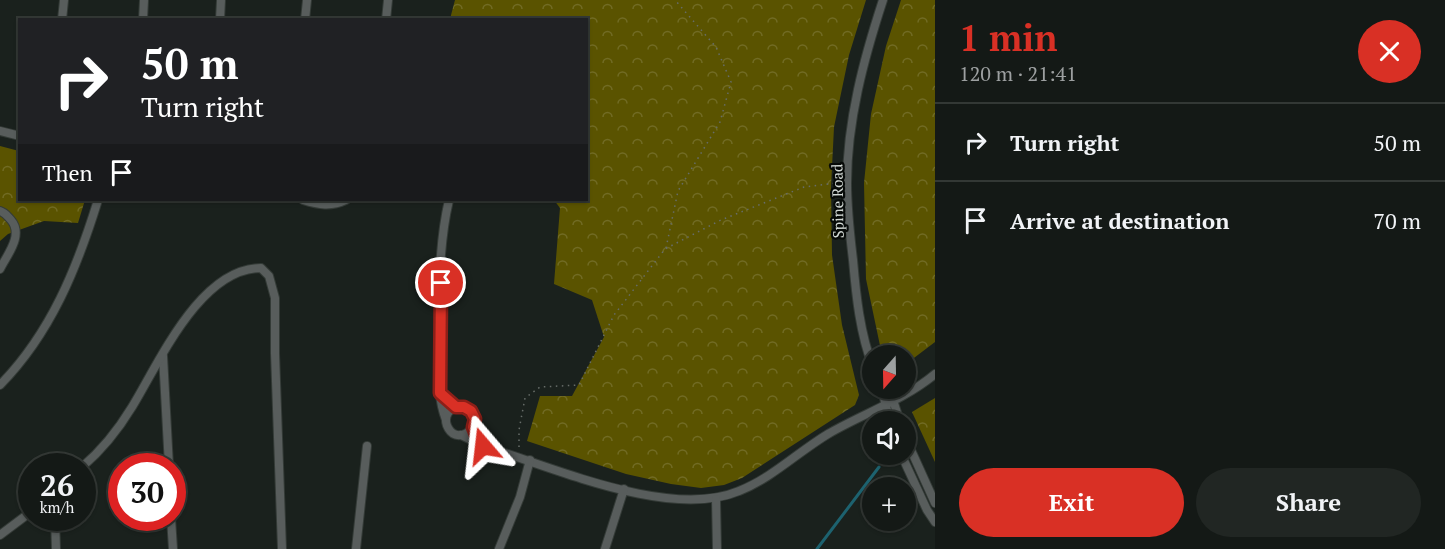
<!DOCTYPE html>
<html lang="en">
<head>
<meta charset="utf-8">
<style>
	body { margin:0; font-family:"PT Serif",serif; background:#212623; color:#f1f3f6; height:100vh; display:flex; flex-direction:column; font-size:22px; white-space:nowrap }
	* { box-sizing:border-box; margin:0 }
	p { font-size:20px; color:#9da0a1 }
	.icon { flex:none; width:33px; height:33px; fill:none; stroke:currentColor; stroke-width:2; stroke-linecap:round; stroke-linejoin:round }
	.map { position:relative; flex:1; overflow:hidden }
	.details { display:flex; flex-direction:column; background:#141916; width:510px }
	.details>* { flex:none }
	.top-card { position:absolute; left:18px; top:18px; width:570px; height:183px; border-radius:0px; box-shadow:0 2px 4px #0004,0 0 0 2px #333835; background:#202124; color:#fff; overflow:hidden }
	.needle { width:39px; rotate:200deg }
	.buttons { position:absolute; left:862px; top:345px; display:grid; gap:12px }
	.buttons a { display:grid; place-items:center; width:54px; height:54px; border-radius:50%; background:#141916; box-shadow:0 2px 4px #0004,0 0 0 2px #333835; font-size:30px }
	.speed { position:absolute; left:18px; top:453px; display:flex; gap:12px; font-size:30px; font-weight:700; text-align:center }
	.speed>* { display:grid; place-content:center; width:78px; height:78px; border-radius:50%; background:#141916; box-shadow:0 2px 4px #0004,0 0 0 2px #333835; line-height:1 }
	.speed small { font-size:15px; font-weight:400 }
	.speed .limit { border:9px solid #d22; background:#fff; color:#111 }
	.pin { position:absolute; display:grid; place-items:center; width:51px; height:51px; color:#fff; margin:-26px; border:3px solid #fff; border-radius:50%; box-shadow:0 2px 6px #0007 }
	.me { position:absolute; width:66px; margin:-33px; rotate:343deg; stroke-linejoin:round; filter:drop-shadow(0 0 4px #0008) }
	.turn { display:flex; align-items:center; gap:21px; height:126px; padding:0 24px; font-size:27px }
	.turn .icon { width:78px; height:78px; stroke-width:2.5 }
	.turn b { display:block; font-size:42px; line-height:51px }
	.then { display:flex; align-items:center; height:57px; padding:0 24px; background:#0003; gap:12px; font-size:22px }
	.round { display:grid; place-items:center; flex:none; width:63px; height:63px; border-radius:32px; background:#212623 }
	.head { display:flex; align-items:center; justify-content:space-between; height:102px; padding:0 24px }
	h1 { font-size:36px; font-weight:800; line-height:45px; color:#d93025 }
	.action { display:flex; gap:12px; margin-top:auto; padding:12px 24px }
	.action a { flex:1; height:69px; border-radius:36px; background:#d93025; color:#fff; font-size:24px; font-weight:800; line-height:69px; text-align:center }
	.action a+a { background:#212623; color:#f1f3f6 }
	ul { padding:0; list-style:none }
	li { display:flex; align-items:center; gap:18px; height:78px; padding:0 24px; border-top:2px solid #333835 }
	li div { flex:1 }
	li b { display:block; font-size:22px }
	li em { font-style:normal }
	main { display:flex; flex:1; min-height:0 }
	.map>svg:first-child { display:block }
	.forest { fill:url(#forest-crowns) }
	.lines { fill:none; stroke-linecap:round; stroke-linejoin:round }
	.stream { stroke:#1d626f; stroke-width:3 }
	.street-casing { stroke:#343b37; stroke-width:10 }
	.path { stroke:#676d69; stroke-width:1.5; stroke-dasharray:1.5 4.5; stroke-linecap:butt }
	.street { stroke:#585d5c; stroke-width:8 }
	.route-casing { stroke:#8d1f18; stroke-width:15 }
	.route { stroke:#d93025; stroke-width:10 }
	.labels { text-anchor:middle; dominant-baseline:central; stroke-width:4.5; stroke-linejoin:round; paint-order:stroke }
	.street-label { font-size:15px; fill:#d3d9d5; stroke:#070a08 }
</style>
</head>
<body>
<main>
<div class="map">
<svg width="935" height="549" viewBox="0 0 935 549">
	<defs>
		<pattern id="forest-crowns" width="20" height="18" patternUnits="userSpaceOnUse" patternTransform="scale(1.5)"><rect width="20" height="18" fill="#5a5300"/><path d="M2 6a3 3 0 1 1 6 0M12 15a3 3 0 1 1 6 0" fill="none" stroke="#716b24"/></pattern>
	</defs>
	<rect width="100%" height="100%" fill="#1a211d"/>
	<!-- forest -->
	<g class="forest">
		<path d="M455,0H866L849,55L834,127L831,187L832,255L842,325L859,395L855,405L742,478L724,485L701,488L671,484L626,474L527,441L540,396H572L604,337L592,300L554,284L560,208L554,200H586V20L450,19Z"/>
		<path d="M901,0H935V342L906,364V356L882,355L866,279L864,183L871,114L886,46Z"/>
		<path d="M0,146L19,151L20,200H85L78,223L44,221L8,234L0,241Z"/>
		<path d="M935,398V462L912,412Z"/>
	</g>
	<g class="lines">
		<!-- stream -->
		<path class="stream" d="M817,549L879,467"/>
		<defs>
			<g id="street">
				<path d="M62,20L64,0"/>
				<path d="M143,20L144,0"/>
				<path d="M220,20L221,0"/>
				<path d="M305,20L307,0"/>
				<path d="M386,20L388,0"/>
				<path d="M0,131L20,136"/>
				<path d="M303,200C319,205 331,207 346,200"/>
				<path d="M0,211C6,213 7,216 11,220C24,235 7,255 0,269"/>
				<path d="M163,356L169,466"/>
				<path d="M873,367C860,334 856,295 853,260C850,235 847,208 847,183C847,121 864,58 883,0"/>
				<path d="M0,385C51,333 77,268 98,200"/>
				<path d="M440,393L456,407"/>
				<path d="M446,420C437,397 439,371 439,347C439,298 438,247 449,200"/>
				<path d="M890,422L883,394L893,400L900,422"/>
				<path d="M473,427C453,452 433,413 457,407C461,406 467,408 470,411C476,417 473,422 474,429C475,436 479,441 483,446"/>
				<path d="M461,435L483,446C553,467 670,520 739,491C772,478 798,452 828,434C862,414 904,400 935,374"/>
				<path d="M906,439L935,503"/>
				<path d="M901,454L927,510L935,522"/>
				<path d="M82,467C102,450 118,430 132,407C159,363 200,268 261,268L269,276L275,298V353L282,549"/>
				<path d="M716,499L717,549"/>
				<path d="M55,518L56,549"/>
				<path d="M171,518L173,549"/>
				<path d="M0,535L32,511"/>
				<path d="M356,549L367,446"/>
				<path d="M499,549L520,497L530,460"/>
				<path d="M605,549L624,489"/>
			</g>
		</defs>
		<!-- street casing -->
		<use href="#street" class="street-casing"/>
		<!-- path -->
		<g class="path">
			<path d="M666,248L678,191L720,122L731,82L716,47L675,0"/>
			<path d="M519,447V430L525,398L540,387L579,385L614,315L665,249L721,220L804,187L837,183"/>
		</g>
		<!-- street -->
		<use href="#street" class="street"/>
	</g>
	<g class="lines">
		<defs>
			<path id="route" d="M441,283L440,393L456,407H464L471,411L475,419L473,427L477,437L483,446"/>
		</defs>
		<!-- route casing -->
		<use href="#route" class="route-casing"/>
		<!-- route -->
		<use href="#route" class="route"/>
	</g>
	<g class="labels">
		<!-- street labels -->
		<g class="street-label">
			<text transform="translate(837 201) rotate(-91)">Spine Road</text>
		</g>
	</g>
</svg>
<div class="buttons">
<a><svg class="needle" viewBox="-14 -14 28 28"><path d="M0-13l5 13h-10z" fill="#e53935"/><path d="M0 13l5-13h-10z" fill="#9da0a1"/></svg></a>
<a><svg class="icon" aria-label="sound" viewBox="0 0 24 24"><path d="M4 9h4l5-4v14l-5-4H4zM17 9q2 3 0 6"/></svg></a>
<a>+</a>
</div>
<div class="speed"><div>26<small>km/h</small></div><div class="limit">30</div></div>
<div class="pin" style="left:441px;top:283px;background:#d93025"><svg class="icon" aria-label="arrive" viewBox="0 0 24 24"><path d="M6 21V4h12l-3 4 3 4H6"/></svg></div>
<svg class="me" style="left:483px;top:446px" viewBox="-20 -20 40 40"><path d="M0-17L14 15 0 8-14 15z" fill="#d93025" stroke="#fff" stroke-width="4"/></svg>
<div class="top-card">
<div class="turn"><svg class="icon" aria-label="right" viewBox="0 0 24 24"><path d="M7 20v-9h11M14 6l5 5-5 5"/></svg><div><b>50 m</b>Turn right</div></div>
<div class="then">Then<svg class="icon" aria-label="arrive" viewBox="0 0 24 24"><path d="M6 21V4h12l-3 4 3 4H6"/></svg></div>
</div>
</div>
<section class="details">
<div class="head"><div><h1>1 min</h1><p>120 m · 21:41</p></div><a class="round" style="background:#d93025;color:#fff"><svg class="icon" aria-label="close" viewBox="0 0 24 24"><path d="M6 6l12 12M18 6L6 18"/></svg></a></div>
<ul>
<li><svg class="icon" aria-label="right" viewBox="0 0 24 24"><path d="M7 20v-9h11M14 6l5 5-5 5"/></svg><div><b>Turn right</b></div><em>50 m</em></li>
<li><svg class="icon" aria-label="arrive" viewBox="0 0 24 24"><path d="M6 21V4h12l-3 4 3 4H6"/></svg><div><b>Arrive at destination</b></div><em>70 m</em></li>
</ul>
<div class="action"><a>Exit</a><a>Share</a></div>
</section>
</main>
</body>
</html>
